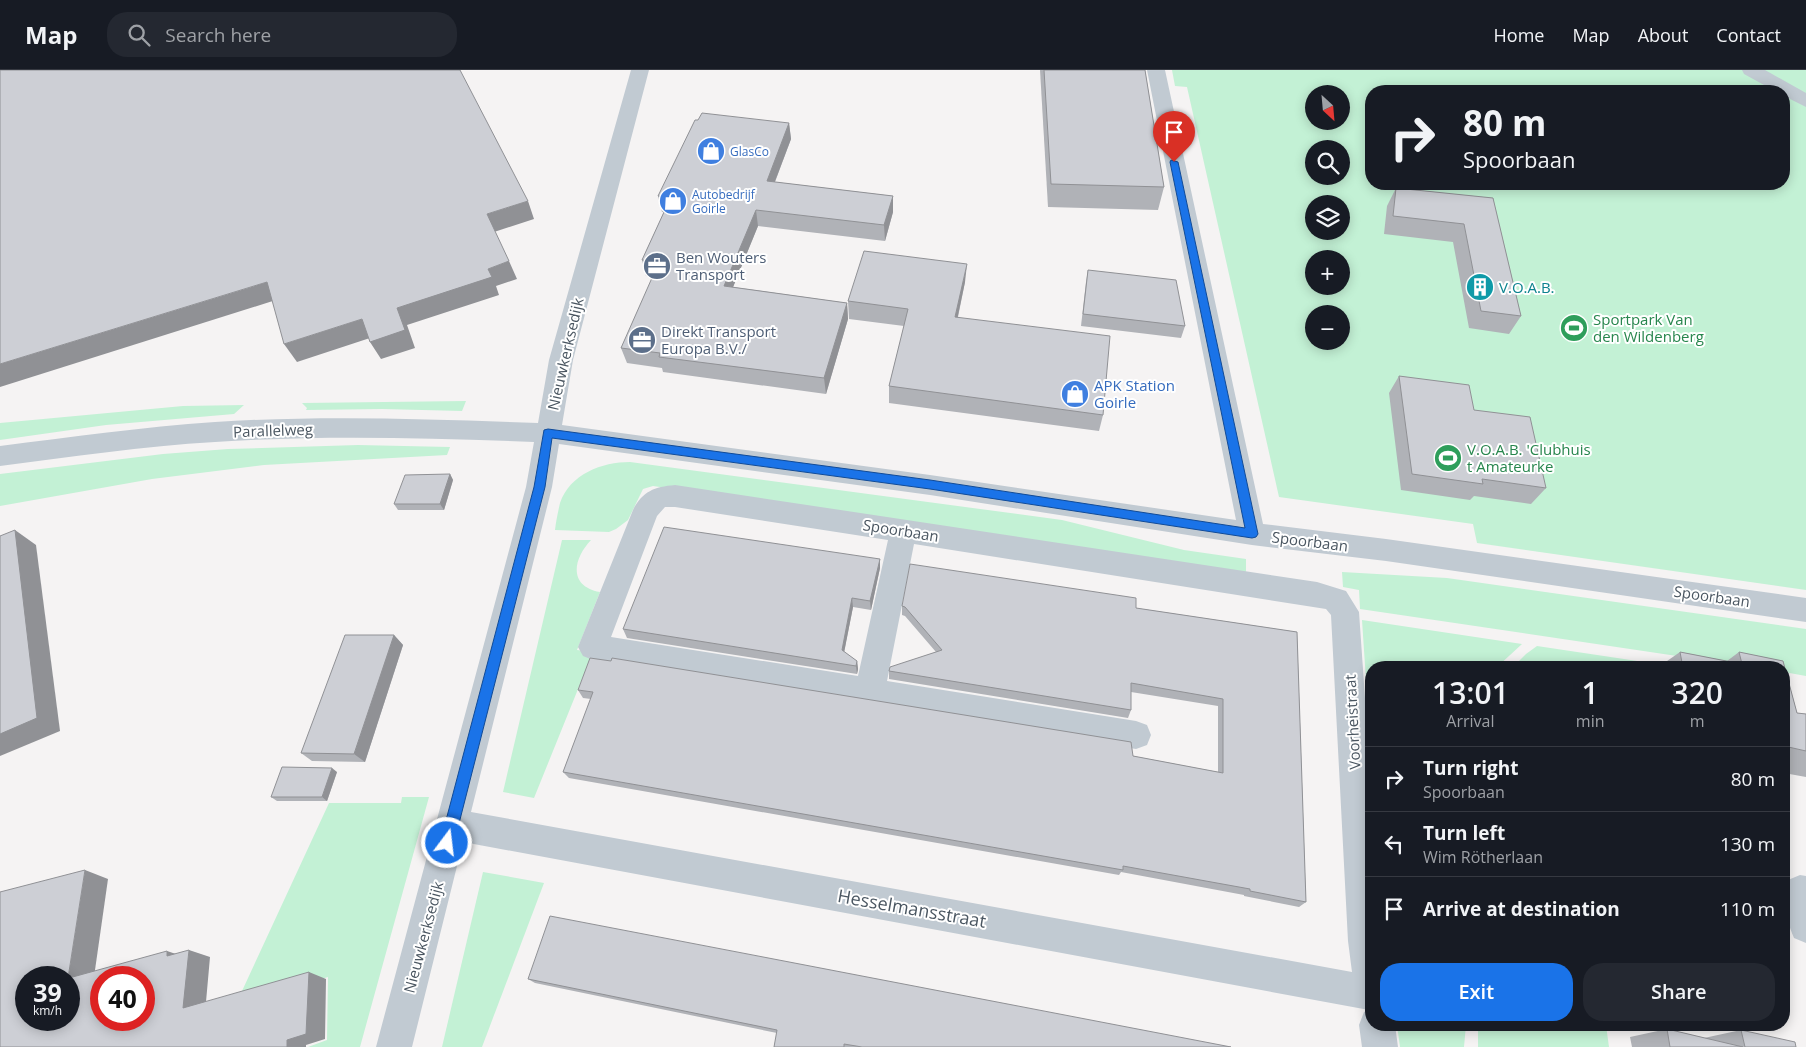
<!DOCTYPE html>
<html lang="en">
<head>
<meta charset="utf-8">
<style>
	body { margin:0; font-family:"Open Sans",sans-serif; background:#242831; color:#f1f3f6; height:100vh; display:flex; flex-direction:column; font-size:19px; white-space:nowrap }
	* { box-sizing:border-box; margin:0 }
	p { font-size:16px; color:#9ea1a6 }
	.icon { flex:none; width:28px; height:28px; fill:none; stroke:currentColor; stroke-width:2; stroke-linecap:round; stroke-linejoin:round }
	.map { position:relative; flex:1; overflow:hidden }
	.panel { position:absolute; left:1365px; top:591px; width:425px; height:370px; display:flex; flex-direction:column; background:#171b24; border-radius:20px; box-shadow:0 2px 12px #0003 }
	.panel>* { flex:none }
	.top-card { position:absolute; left:1365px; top:15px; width:425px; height:105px; border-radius:20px; box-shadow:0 2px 12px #0003; background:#171b24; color:#f1f3f6; overflow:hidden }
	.needle { width:32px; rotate:154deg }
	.tools { position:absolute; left:1305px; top:15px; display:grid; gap:10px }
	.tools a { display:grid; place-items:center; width:45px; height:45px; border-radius:50%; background:#171b24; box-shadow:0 2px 12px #0003; font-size:25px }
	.speed { position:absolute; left:15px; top:896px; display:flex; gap:10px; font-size:25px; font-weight:700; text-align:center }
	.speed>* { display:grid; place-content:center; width:65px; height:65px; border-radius:50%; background:#171b24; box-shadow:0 2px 12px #0003; line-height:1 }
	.speed small { font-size:12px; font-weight:400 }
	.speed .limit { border:8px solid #d22; background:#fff; color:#111 }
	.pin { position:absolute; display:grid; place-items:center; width:42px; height:42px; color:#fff; margin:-51px -21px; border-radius:50% 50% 50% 0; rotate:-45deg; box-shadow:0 0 5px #0007 }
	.pin .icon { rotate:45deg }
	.me { position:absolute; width:55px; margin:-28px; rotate:15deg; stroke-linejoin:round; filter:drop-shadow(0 0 4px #0008) }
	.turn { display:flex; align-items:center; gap:18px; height:105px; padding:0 15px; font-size:22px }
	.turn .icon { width:65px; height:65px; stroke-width:2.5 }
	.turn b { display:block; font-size:35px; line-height:42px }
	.eta { display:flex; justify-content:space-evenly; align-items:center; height:85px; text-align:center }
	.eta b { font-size:30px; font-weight:600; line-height:35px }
	.action { display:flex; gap:10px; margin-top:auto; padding:10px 15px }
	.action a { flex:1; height:58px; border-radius:20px; background:#1a73e8; color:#fff; font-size:20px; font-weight:600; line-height:58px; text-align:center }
	.action a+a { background:#242831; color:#f1f3f6 }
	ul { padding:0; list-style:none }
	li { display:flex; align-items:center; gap:15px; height:65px; padding:0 15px; border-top:1px solid #363941 }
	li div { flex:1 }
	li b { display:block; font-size:19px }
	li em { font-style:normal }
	header { display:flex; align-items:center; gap:30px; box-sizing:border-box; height:70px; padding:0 25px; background:#171b24; border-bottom:1px solid #363941 }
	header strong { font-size:24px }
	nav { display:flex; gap:28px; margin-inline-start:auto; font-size:18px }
	.search { width:350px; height:45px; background:#242831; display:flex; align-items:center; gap:12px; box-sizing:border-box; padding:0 18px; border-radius:20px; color:#9ea1a6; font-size:19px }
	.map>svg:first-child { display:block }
	.green { fill:#c3f1d5; fill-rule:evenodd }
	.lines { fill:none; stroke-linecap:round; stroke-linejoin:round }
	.minor { fill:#c1cad2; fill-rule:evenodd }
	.wall { fill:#b0b2b7 }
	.shaded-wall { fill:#909195 }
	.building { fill:#cdcfd5; stroke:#909195; fill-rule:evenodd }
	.route { fill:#1a73e8; stroke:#114b97 }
	.labels { text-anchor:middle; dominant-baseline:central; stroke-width:4; stroke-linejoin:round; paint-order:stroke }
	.far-shop-label { font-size:12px; fill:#366cbe; stroke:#fff; text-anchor:start }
	.service-label { font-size:15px; fill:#4e5e75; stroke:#fff; text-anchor:start }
	.culture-label { font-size:15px; fill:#0d838f; stroke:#fff; text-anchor:start }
	.leisure-label { font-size:15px; fill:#27864d; stroke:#fff; text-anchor:start }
	.street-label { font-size:15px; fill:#4a5661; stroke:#fff }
	.shop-label { font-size:15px; fill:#366cbe; stroke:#fff; text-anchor:start }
	.near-street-label { font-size:18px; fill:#4a5661; stroke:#fff }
</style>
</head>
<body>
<header>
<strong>Map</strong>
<div class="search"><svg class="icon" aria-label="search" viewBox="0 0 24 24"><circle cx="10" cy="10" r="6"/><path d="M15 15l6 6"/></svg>Search here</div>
<nav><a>Home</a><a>Map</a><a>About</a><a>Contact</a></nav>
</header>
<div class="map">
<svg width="1806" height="977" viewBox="0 0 1806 977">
	<rect width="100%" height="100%" fill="#f5f3f3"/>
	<!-- green -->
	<g class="green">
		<path d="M1172,0H1806V520L1477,473L1473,454L1279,427L1187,17L1175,16ZM1371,21H1784V114H1371ZM1314,24H1341V51H1314ZM1314,79H1341V106H1314ZM1314,134H1341V161H1314ZM1314,189H1341V216H1314ZM1314,244H1341V271H1314Z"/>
		<path d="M466,331L462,341L382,339L306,340L307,338L302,333Z"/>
		<path d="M244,335L234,344L106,355L0,370V353L183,336Z"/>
		<path d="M358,375L450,377L447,385L264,395L152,409L0,436V404L163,384L228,379Z"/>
		<path d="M630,392L1062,450L1184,480L1246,489V502L653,416L643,419L628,450L616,459L609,462L555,460C556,451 558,442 560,433C570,404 602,392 630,392Z"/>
		<path d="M562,470H591C573,489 568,516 600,522L577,580L593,582L534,728L503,722Z"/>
		<path d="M1342,502L1447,508L1806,559V606L1784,602V598L1751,597L1360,539L1359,520L1343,517Z"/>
		<path d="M1362,550L1522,574L1497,597L1371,598V686Z"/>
		<path d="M1537,576L1644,592L1645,597H1513L1526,584Z"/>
		<path d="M402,727H429L360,977H308L327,970L328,907L236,934L329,733H401Z"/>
		<path d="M483,802L544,813L482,977H442Z"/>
		<path d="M1397,955H1466L1464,977H1400Z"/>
		<path d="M1478,955H1606L1609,977H1478Z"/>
	</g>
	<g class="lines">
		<!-- minor -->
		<g class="minor">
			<path d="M631,0H649L573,290L562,355L930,405L1236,450L1147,0H1165L1263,454L1386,469L1806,528V552L1386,491L1252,475L930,425L559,374L552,417L471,742L1352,902L1348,871L1331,545L1326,539L914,474L887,611L1136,651L1147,655L1151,665L1147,675L1136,679L593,590L583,586L578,577L633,440C643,421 654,417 675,415L1317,512L1346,521L1359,542L1371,714V955H1395L1398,977H1362L1359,955L1364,942L1369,940L463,772L412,977H376L526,417L534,372C428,368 322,365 215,372C143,376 71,387 0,396V376C71,367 143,357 215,352C323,345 430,349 538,353L549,290ZM665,437H675L888,470L858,606L611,567L657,446Z"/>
			<path d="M1742,0H1765L1806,23V37L1784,26V21H1775L1744,4Z"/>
			<path d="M1800,805L1806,806V873L1794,868C1786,850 1781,828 1788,810Z"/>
		</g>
	</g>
	<!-- wall -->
	<g class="wall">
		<path d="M1040,0H1145L1164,117L1158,140L1048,137Z"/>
		<path d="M789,53L791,69L775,112L893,126V142L885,171L758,156L733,217L847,233L848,249L826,324L663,302L662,298L627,293L621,278L653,207L646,206L642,190L664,142H662L658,126Z"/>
		<path d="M1396,118L1493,128L1521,246L1509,264L1469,258L1453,172L1384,164L1387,136Z"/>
		<path d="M1088,200L1185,256L1181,268L1081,256L1086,212Z"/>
		<path d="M965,212L958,247L1103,345L1099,361L889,333V316L904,256L849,249L848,231Z"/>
		<path d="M1399,306L1474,340L1546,418L1531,434L1474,426L1470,430L1401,420L1389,323Z"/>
		<path d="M450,404L453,410L444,440H398L394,434Z"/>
		<path d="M880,489V498L871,540L853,537L844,582L857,591L858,599L857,604L627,568L623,559Z"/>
		<path d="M902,536L1136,538L1297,562L1306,832L1299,837L1244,826V825L1121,802L1119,805L569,708L563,702L591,629L583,628L578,620L1133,686L1218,702V636L1131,622V640L1128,648L889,609V601L936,582L905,546L902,545Z"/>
		<path d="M394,565L403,575L365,692L312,691L301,683Z"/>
		<path d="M1680,582L1727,591L1739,582L1783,591L1797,643L1806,644V707L1784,703V598H1657Z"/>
		<path d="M337,702L327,731H277L271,727Z"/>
		<path d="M528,909L1231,977H774L777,963L535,913Z"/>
		<path d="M1667,959L1704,968L1741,960L1796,977H1632L1630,967Z"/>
	</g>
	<!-- shaded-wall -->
	<g class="shaded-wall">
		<path d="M789,53L791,69L769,127L767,111Z"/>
		<path d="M893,126V142L885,171L884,155Z"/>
		<path d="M528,131L534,149L494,162L487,144Z"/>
		<path d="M756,140L758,156L727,232L724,216Z"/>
		<path d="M509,191L517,209L496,216L499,225L407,255L415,278L381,289L370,272L397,238L488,199Z"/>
		<path d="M967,194L965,212L954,264L955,247Z"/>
		<path d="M267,212L279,229L0,317V294Z"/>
		<path d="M847,233L848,249L826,324L824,308Z"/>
		<path d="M362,249L373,267L297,292L284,274Z"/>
		<path d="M450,404L453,410L444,440L440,434Z"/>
		<path d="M15,460L36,475L60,661L0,686V664Z"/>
		<path d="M880,489V498L871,540L870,531Z"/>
		<path d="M852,528L853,537L843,588L842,580Z"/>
		<path d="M394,565L403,575L365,692L354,684Z"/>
		<path d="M857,591L858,599L857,604L856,596Z"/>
		<path d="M332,698L337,702L327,731L322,727Z"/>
		<path d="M85,800L108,809L93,914L68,908Z"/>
		<path d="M189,880L210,887L205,943L183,938L167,886V881L188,888Z"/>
		<path d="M309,902L326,909L325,969L306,975V977H287V970Z"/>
	</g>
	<!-- building -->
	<g class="building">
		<path d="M0,0H460L528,131L487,144L509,191L488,199L492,207L397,238L405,260L370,272L362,249L284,274L267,212L0,294Z"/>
		<path d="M1044,0H1145L1164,117L1051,114Z"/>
		<path d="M702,43L789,53L767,111L893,126L884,155L756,140L724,216L847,233L824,308L659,287L660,283L621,278L659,192L642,190L670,129V127L658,126L695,50H698Z"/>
		<path d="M1396,118L1493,128L1521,246L1481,241L1464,154L1393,146Z"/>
		<path d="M864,181L967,194L955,247L1110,266L1103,345L889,316L908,239L848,231Z"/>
		<path d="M1088,200L1176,210L1185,256L1083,244Z"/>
		<path d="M1399,306L1469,315L1474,340L1530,347L1546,418L1482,409L1483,414L1412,404Z"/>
		<path d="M450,404L440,434H394L405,405Z"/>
		<path d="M664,457L880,489L870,531L852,528L842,580L857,591L856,596L623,559Z"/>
		<path d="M15,460L37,648L0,664V466Z"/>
		<path d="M910,494L1136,528V538L1297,562L1306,832L1250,821V819L1123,796V800L563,702L593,622L578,620L590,588L611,591L612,588L1131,672L1133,686L1223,703V629L1131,613V640L889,601L890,597L942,580L905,537L902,536Z"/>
		<path d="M345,565H394L354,684L301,683Z"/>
		<path d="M1680,582L1742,594L1739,582L1783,591L1797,643L1806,644V681L1784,676V598H1683Z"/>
		<path d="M282,697L332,698L322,727H271Z"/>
		<path d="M85,800L68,908H26V950H69V908L167,881V886L189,880L183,938L309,902L306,964L287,970V977H0V822ZM101,908H144V950H101Z"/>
		<path d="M550,846L1231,977H862L844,974V977H774L777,960L528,909Z"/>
		<path d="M1667,959L1743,977H1670Z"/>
		<path d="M1741,960L1795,972L1796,977H1745Z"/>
	</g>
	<!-- route -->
	<path class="route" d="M1171,90L1178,92L1258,464L1256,467L1252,468L930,419L552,368L545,417L454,773L452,778L447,779L442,778L440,773L534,417L544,360L548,359L930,410L1245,458L1170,92Z"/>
	<!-- icons -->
	<defs>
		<symbol id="shop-disc" viewBox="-11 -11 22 22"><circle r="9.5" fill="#3f7fe0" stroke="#fff"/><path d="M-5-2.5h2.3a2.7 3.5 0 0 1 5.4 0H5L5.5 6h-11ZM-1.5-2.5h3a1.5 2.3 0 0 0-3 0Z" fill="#fff"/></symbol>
		<symbol id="office-disc" viewBox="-11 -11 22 22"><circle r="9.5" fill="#5c6f8a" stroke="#fff"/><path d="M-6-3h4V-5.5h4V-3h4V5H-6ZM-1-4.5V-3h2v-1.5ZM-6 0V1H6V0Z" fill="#fff"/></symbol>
		<symbol id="building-disc" viewBox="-11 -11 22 22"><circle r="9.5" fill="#0f9aa8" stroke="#fff"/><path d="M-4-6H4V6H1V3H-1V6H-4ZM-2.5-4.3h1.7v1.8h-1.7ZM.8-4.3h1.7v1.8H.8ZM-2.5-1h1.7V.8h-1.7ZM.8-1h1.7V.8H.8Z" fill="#fff"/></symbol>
		<symbol id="stadium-disc" viewBox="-11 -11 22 22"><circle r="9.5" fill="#2e9e5b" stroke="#fff"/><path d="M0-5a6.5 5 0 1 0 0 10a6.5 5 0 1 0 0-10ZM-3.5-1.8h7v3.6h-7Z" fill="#fff"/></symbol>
	</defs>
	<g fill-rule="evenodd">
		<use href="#shop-disc" x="695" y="65" width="32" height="32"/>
		<use href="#shop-disc" x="657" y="115" width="32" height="32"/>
		<use href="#office-disc" x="641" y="180" width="32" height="32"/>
		<use href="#building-disc" x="1464" y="201" width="32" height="32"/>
		<use href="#stadium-disc" x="1558" y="242" width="32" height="32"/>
		<use href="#office-disc" x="626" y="254" width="32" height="32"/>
		<use href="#shop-disc" x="1059" y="308" width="32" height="32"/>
		<use href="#stadium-disc" x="1432" y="372" width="32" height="32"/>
	</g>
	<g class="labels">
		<!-- far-shop labels -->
		<g class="far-shop-label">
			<text x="730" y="81">GlasCo</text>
			<text x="692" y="124">Autobedrijf<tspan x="692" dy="14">Goirle</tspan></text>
		</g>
		<!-- service labels -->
		<g class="service-label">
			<text x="676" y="187">Ben Wouters<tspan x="676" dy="17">Transport</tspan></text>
			<text x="661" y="261">Direkt Transport<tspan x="661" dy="17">Europa B.V./</tspan></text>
		</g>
		<!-- culture labels -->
		<g class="culture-label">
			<text x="1499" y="217">V.O.A.B.</text>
		</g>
		<!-- leisure labels -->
		<g class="leisure-label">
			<text x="1593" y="249">Sportpark Van<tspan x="1593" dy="17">den Wildenberg</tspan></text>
			<text x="1467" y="379">V.O.A.B. 'Clubhuis<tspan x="1467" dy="17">t Amateurke</tspan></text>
		</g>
		<!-- street labels -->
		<g class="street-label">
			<text transform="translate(565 284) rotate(-77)">Nieuwkerksedijk</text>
			<text transform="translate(273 360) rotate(-2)">Parallelweg</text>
			<text transform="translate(901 460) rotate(9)">Spoorbaan</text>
			<text transform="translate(1310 471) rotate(7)">Spoorbaan</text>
			<text transform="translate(1712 526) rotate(8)">Spoorbaan</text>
			<text transform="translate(1352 652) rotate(-93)">Voorheistraat</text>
			<text transform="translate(423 867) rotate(-75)">Nieuwkerksedijk</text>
		</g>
		<!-- shop labels -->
		<g class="shop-label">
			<text x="1094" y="315">APK Station<tspan x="1094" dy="17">Goirle</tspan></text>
		</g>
		<!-- near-street labels -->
		<g class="near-street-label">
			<text transform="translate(912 838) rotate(10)">Hesselmansstraat</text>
		</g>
	</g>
</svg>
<div class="tools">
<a><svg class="needle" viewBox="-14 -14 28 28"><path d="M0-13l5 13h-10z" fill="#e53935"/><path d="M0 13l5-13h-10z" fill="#9ea1a6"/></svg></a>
<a><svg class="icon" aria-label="search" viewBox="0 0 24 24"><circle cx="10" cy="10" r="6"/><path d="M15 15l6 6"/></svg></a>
<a><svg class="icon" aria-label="layers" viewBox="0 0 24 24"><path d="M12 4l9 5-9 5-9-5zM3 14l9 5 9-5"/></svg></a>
<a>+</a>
<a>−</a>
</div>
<div class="speed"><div>39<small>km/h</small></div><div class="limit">40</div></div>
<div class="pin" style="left:1174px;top:92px;background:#d93025"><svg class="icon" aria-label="arrive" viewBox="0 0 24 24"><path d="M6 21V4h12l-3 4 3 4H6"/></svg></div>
<svg class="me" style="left:447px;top:773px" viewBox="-20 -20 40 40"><circle r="17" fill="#1a73e8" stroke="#fff" stroke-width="3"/><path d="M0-11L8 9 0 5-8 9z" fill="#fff"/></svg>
<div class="top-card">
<div class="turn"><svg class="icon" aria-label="right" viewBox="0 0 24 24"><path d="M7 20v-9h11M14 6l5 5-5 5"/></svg><div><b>80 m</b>Spoorbaan</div></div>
</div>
<section class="panel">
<div class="eta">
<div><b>13:01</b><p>Arrival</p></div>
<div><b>1</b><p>min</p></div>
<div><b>320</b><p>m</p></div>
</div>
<ul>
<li><svg class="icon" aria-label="right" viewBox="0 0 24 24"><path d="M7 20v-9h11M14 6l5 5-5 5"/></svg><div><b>Turn right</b><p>Spoorbaan</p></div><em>80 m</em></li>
<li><svg class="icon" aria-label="left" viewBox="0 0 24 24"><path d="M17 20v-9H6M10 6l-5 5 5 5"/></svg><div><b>Turn left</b><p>Wim Rötherlaan</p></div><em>130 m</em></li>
<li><svg class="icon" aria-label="arrive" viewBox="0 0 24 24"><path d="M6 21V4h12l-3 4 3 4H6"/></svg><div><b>Arrive at destination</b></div><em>110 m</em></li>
</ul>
<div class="action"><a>Exit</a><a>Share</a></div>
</section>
</div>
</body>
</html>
